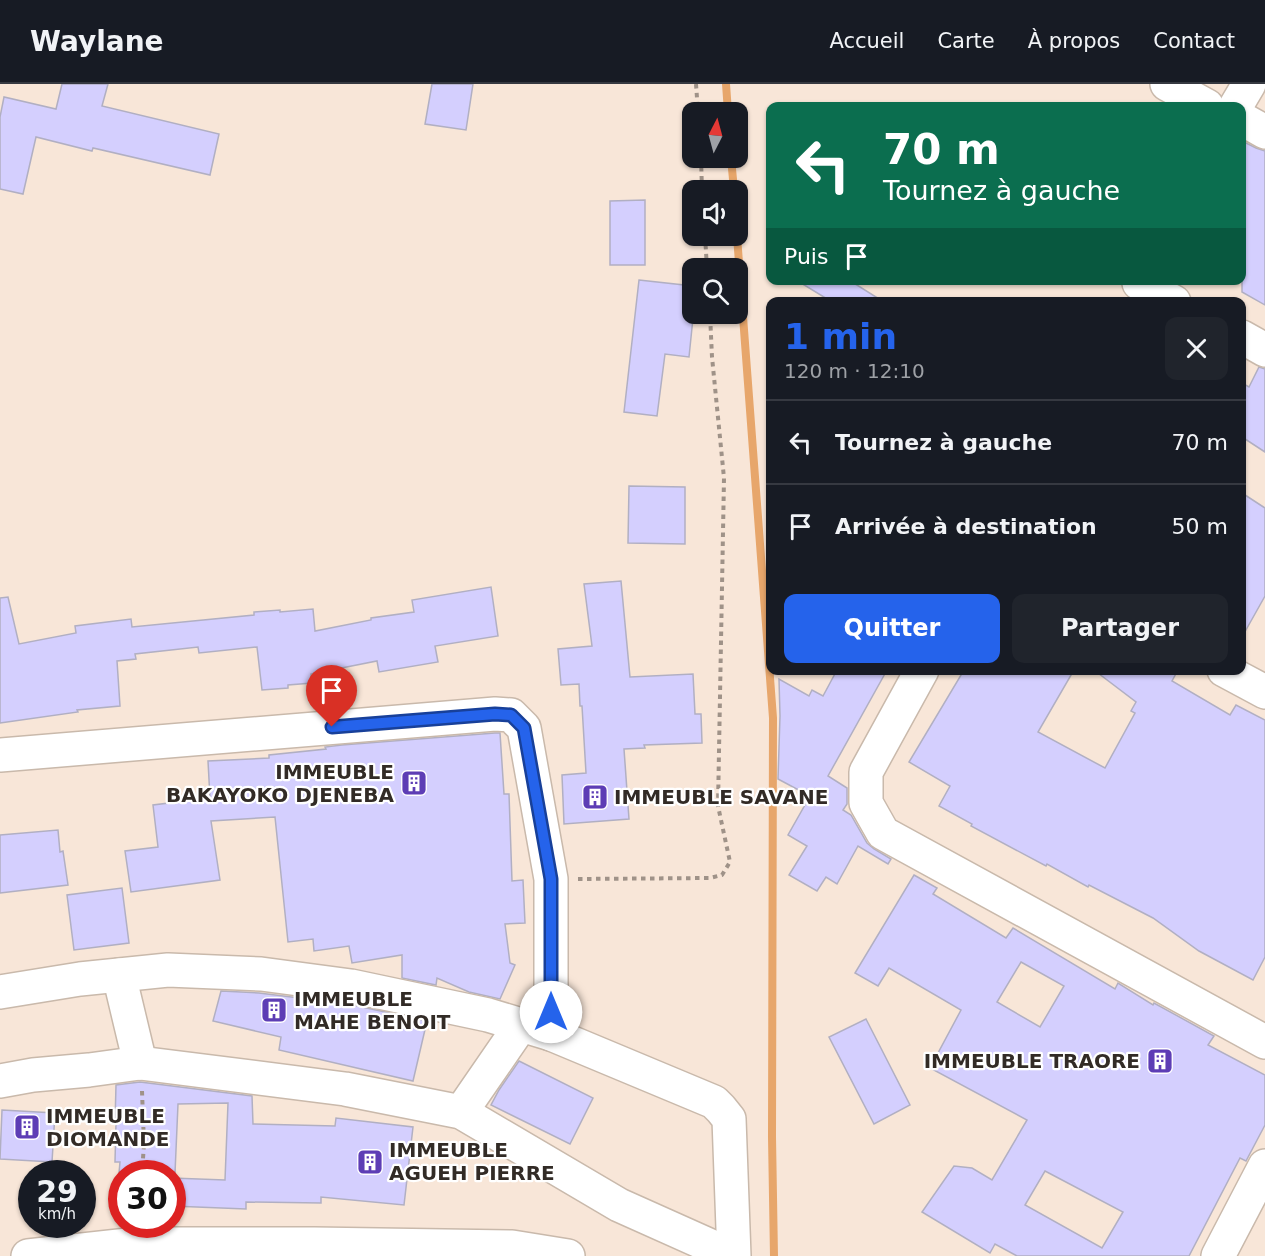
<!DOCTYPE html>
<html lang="fr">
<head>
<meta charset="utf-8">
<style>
	body { margin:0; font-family:"DejaVu Sans",sans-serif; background:#20242c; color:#f1f3f6; height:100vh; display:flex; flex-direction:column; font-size:22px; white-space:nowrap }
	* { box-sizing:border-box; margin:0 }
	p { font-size:20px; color:#9ea1a6 }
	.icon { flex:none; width:33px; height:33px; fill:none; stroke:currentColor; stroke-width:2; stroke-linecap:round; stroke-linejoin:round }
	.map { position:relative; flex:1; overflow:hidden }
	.side { position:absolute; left:766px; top:213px; width:480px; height:378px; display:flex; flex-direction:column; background:#171b24; border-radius:12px; box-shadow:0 2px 4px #0004 }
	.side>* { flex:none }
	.banner { position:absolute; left:766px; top:18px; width:480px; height:183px; border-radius:12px; box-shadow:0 2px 4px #0004; background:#0b6e4f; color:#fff; overflow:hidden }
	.needle { width:39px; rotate:6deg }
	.tools { position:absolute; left:682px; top:18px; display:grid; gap:12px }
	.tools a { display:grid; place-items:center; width:66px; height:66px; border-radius:12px; background:#171b24; box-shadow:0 2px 4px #0004; font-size:30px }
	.speed { position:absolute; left:18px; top:1076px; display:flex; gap:12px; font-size:30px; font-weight:700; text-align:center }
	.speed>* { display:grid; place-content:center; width:78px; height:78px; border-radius:50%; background:#171b24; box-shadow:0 2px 4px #0004; line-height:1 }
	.speed small { font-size:15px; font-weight:400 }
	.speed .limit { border:9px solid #d22; background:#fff; color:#111 }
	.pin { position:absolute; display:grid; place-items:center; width:51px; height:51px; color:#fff; margin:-62px -26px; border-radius:50% 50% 50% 0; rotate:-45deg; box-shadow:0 0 6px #0007 }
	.pin .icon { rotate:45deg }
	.me { position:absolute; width:66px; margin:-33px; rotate:0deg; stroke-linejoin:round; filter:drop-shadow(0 0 4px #0008) }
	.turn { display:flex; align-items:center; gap:21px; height:126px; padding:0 18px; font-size:27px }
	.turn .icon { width:78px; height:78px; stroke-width:2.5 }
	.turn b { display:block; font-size:42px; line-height:51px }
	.then { display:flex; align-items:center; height:57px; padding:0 18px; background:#0003; gap:12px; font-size:22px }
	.round { display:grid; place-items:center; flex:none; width:63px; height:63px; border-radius:12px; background:#20242c }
	.summary { display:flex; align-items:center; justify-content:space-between; height:102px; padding:0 18px }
	h1 { font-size:36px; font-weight:700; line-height:45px; color:#2563eb }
	.action { display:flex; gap:12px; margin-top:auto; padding:12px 18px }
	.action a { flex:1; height:69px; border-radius:12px; background:#2563eb; color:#fff; font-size:24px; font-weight:700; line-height:69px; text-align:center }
	.action a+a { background:#20242c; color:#f1f3f6 }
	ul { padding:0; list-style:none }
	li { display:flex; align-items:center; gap:18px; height:84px; padding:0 18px; border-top:2px solid #363941 }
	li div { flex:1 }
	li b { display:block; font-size:22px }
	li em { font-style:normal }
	header { display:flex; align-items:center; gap:36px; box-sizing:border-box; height:84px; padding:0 30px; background:#171b24; border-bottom:2px solid #363941 }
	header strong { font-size:28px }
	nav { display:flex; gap:33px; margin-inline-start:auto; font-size:21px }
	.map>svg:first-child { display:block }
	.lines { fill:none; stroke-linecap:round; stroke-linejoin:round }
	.stream { stroke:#e7a66b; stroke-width:8 }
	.building { fill:#d4cffe; stroke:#b1afc2; stroke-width:1.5; fill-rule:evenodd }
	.minor-casing { stroke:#c9b9ab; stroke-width:36 }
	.path { stroke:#9f9288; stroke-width:4; stroke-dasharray:4.5 4.5; stroke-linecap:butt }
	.minor { stroke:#fff; stroke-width:33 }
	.route-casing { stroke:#184099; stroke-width:15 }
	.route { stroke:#2563eb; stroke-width:10 }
	.labels { text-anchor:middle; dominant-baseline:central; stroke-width:4.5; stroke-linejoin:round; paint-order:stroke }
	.poi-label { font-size:20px; font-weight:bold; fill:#322b26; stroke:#fff; text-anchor:start }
</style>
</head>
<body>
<header>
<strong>Waylane</strong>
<nav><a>Accueil</a><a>Carte</a><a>À propos</a><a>Contact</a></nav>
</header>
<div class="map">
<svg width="1265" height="1172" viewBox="0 0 1265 1172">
	<rect width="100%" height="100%" fill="#f8e6d8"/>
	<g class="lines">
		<!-- stream -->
		<g class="stream">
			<path d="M726,0L728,28"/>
			<path d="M731,74L734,106"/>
			<path d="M737,152L773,634L772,1053L774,1172"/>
		</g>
	</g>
	<!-- building -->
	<g class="building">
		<path d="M62,0H108L102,22L219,50L210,91L93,64L92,67L36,53L23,110L0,105V33L4,13L56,25Z"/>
		<path d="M432,0H473L466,46L425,40Z"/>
		<path d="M1242,57L1256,64L1265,67V221L1242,208Z"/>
		<path d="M645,116V181H610V117Z"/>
		<path d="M639,196L693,202L689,233L693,234L689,273L665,270L657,332L624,328Z"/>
		<path d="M796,196H849L884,218H832Z"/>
		<path d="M1259,283L1265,285V368L1242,353V299L1249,303Z"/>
		<path d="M629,402L685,403V460L628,459Z"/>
		<path d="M1242,409L1265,424V512L1242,553Z"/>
		<path d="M621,497L630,593L693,590L695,630H701L702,659L644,661L645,664L624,665L629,735L564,740L562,691L586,689L582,622H580L579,600L561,601L558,565L592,562L584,500Z"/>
		<path d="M491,503L498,552L435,562L438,578L379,588L377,577L311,590L312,599L288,601V604L262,606L257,563L199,569L198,563L135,570L136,575L117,577L120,622L77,626L78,628L0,639V514L8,513L19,560L76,549L75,542L131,535L132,543L254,531V528L280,526V528L313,525L315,547L371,536V534L414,528L412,516Z"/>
		<path d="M837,586H887L828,692L847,704V720L843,726L851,731L867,759L874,765L891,775L888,780L858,762L837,800L826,793L817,807L789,791L807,762L788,751L810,712L778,695L780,632L779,595L809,612L812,606L823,612Z"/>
		<path d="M964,586H1074L1038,648L1105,684L1135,629L1131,627L1136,618L1094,586H1178L1172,597L1230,631L1236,621L1265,636V873L1253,896L1199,867L1153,834L1089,801L1088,803L1047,780L1046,782L971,742L972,740L939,722L950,702L909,678Z"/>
		<path d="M495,649H500L504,710H509L512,797L523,796L525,839L505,840L510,879L515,881L500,915L469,908L437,894L436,901L402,894V871L352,879L349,862L314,867L313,855L288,858L275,733L211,737L220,796L131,808L125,767L158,763L153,721L210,714L208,677L269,674V671L326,665L325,663L342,661Z"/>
		<path d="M58,746L60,768L63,767L68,801L0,809V751Z"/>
		<path d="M914,791L937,804L933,810L1006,854L1013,844L1115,905L1118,899L1153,921L1154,919L1214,952L1208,961L1265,991V1041L1246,1077L1240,1074L1189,1172H1017L995,1160L990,1169L922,1128L954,1082L972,1084L992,1096L1027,1036L930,984L961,926L889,884L878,902L855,889ZM1021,878L1064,902L1040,943L997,918ZM1045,1087L1123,1128L1102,1164L1025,1121Z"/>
		<path d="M122,804L129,859L74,866L67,811Z"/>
		<path d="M221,907L259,909L348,920L427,937L413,997L279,966L281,953L213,937Z"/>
		<path d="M866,935L910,1021L874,1040L829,953Z"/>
		<path d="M519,977L593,1014L570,1060L491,1021L499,1006Z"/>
		<path d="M140,998L252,1012L253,1040L335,1042L336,1034L413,1043L404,1121L321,1113V1119L246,1118V1125L172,1122V1094L225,1096L228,1019L178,1020L175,1089H119L120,1078H115L116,1039H115L116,1001Z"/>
		<path d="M2,1026L55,1029L52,1078L0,1075Z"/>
	</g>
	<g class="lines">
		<defs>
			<g id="minor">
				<path d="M1167,0L1207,22"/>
				<path d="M1236,22L1249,0"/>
				<path d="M1242,35L1265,48"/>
				<path d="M1139,199L1174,218"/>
				<path d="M1242,253L1265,266"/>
				<path d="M922,586L866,688V719L883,749L1265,958"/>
				<path d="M1224,586L1265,608"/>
				<path d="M0,671L495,630L511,631L524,644L551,795V950"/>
				<path d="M119,891L140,979"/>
				<path d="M0,908L80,895L168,886L261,890L351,902L488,931L551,950L714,1018L721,1025L729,1035L734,1172"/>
				<path d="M0,997L33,991L89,986L140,979L345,1005L461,1028L619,1121L733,1172"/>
				<path d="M461,1028L521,941"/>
				<path d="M28,1172L137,1160H314L512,1163L568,1172"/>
				<path d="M1218,1172L1265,1082"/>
			</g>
		</defs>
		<!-- minor casing -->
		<use href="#minor" class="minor-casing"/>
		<!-- path -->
		<g class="path">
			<path d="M696,0L698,28"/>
			<path d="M701,74L702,106"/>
			<path d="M705,152L707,184"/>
			<path d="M578,795L710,794L722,791L730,778L718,722L724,394L712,273L710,230"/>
			<path d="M142,1007L144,1060L142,1089"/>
		</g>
		<!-- minor -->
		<use href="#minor" class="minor"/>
	</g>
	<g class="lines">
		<defs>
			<path id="route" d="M332,643L495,630L511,631L524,644L551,795V928"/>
		</defs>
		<!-- route casing -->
		<use href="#route" class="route-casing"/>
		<!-- route -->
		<use href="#route" class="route"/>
	</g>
	<!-- icons -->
	<defs>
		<symbol id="building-square" viewBox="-11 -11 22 22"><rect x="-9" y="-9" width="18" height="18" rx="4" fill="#5d3db5" stroke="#fff"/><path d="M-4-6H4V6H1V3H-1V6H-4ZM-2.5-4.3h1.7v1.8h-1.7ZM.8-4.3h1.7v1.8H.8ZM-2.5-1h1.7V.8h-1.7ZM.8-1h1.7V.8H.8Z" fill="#fff"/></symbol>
	</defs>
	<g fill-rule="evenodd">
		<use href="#building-square" x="399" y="684" width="30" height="30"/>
		<use href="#building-square" x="580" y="698" width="30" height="30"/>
		<use href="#building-square" x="259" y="911" width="30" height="30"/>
		<use href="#building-square" x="1145" y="962" width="30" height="30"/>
		<use href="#building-square" x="12" y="1028" width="30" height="30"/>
		<use href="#building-square" x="355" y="1063" width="30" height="30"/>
	</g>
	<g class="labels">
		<!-- poi labels -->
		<g class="poi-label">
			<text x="394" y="688" text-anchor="end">IMMEUBLE<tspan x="394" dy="23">BAKAYOKO DJENEBA</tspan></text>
			<text x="614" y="713">IMMEUBLE SAVANE</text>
			<text x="294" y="915">IMMEUBLE<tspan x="294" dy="23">MAHE BENOIT</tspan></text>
			<text x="1140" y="977" text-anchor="end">IMMEUBLE TRAORE</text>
			<text x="46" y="1032">IMMEUBLE<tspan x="46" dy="23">DIOMANDE</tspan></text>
			<text x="389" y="1066">IMMEUBLE<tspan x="389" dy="23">AGUEH PIERRE</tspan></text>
		</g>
	</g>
</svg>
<div class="tools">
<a><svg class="needle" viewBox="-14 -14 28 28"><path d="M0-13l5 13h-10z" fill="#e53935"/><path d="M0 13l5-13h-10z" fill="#9ea1a6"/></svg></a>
<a><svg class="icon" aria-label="sound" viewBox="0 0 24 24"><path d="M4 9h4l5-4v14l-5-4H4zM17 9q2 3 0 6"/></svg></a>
<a><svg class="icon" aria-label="search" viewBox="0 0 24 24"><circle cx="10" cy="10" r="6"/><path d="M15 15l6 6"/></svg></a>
</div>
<div class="speed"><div>29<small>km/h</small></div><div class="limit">30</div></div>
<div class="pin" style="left:332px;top:643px;background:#d93025"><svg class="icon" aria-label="arrive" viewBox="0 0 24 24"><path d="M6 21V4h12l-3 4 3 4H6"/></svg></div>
<svg class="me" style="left:551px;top:928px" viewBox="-20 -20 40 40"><circle r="19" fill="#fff"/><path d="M0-13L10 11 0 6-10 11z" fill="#2563eb"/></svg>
<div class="banner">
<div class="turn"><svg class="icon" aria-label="left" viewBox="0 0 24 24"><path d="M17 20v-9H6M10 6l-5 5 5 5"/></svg><div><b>70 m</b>Tournez à gauche</div></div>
<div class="then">Puis<svg class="icon" aria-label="arrive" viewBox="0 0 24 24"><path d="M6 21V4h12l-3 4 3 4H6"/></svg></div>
</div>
<section class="side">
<div class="summary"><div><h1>1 min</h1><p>120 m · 12:10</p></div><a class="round"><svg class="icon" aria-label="close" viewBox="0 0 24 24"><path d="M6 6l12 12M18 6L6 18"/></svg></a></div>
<ul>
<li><svg class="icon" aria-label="left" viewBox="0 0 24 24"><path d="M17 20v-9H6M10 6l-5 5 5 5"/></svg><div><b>Tournez à gauche</b></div><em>70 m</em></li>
<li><svg class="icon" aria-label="arrive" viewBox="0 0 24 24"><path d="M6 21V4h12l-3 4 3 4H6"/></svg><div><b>Arrivée à destination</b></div><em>50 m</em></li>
</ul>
<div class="action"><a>Quitter</a><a>Partager</a></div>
</section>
</div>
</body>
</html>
